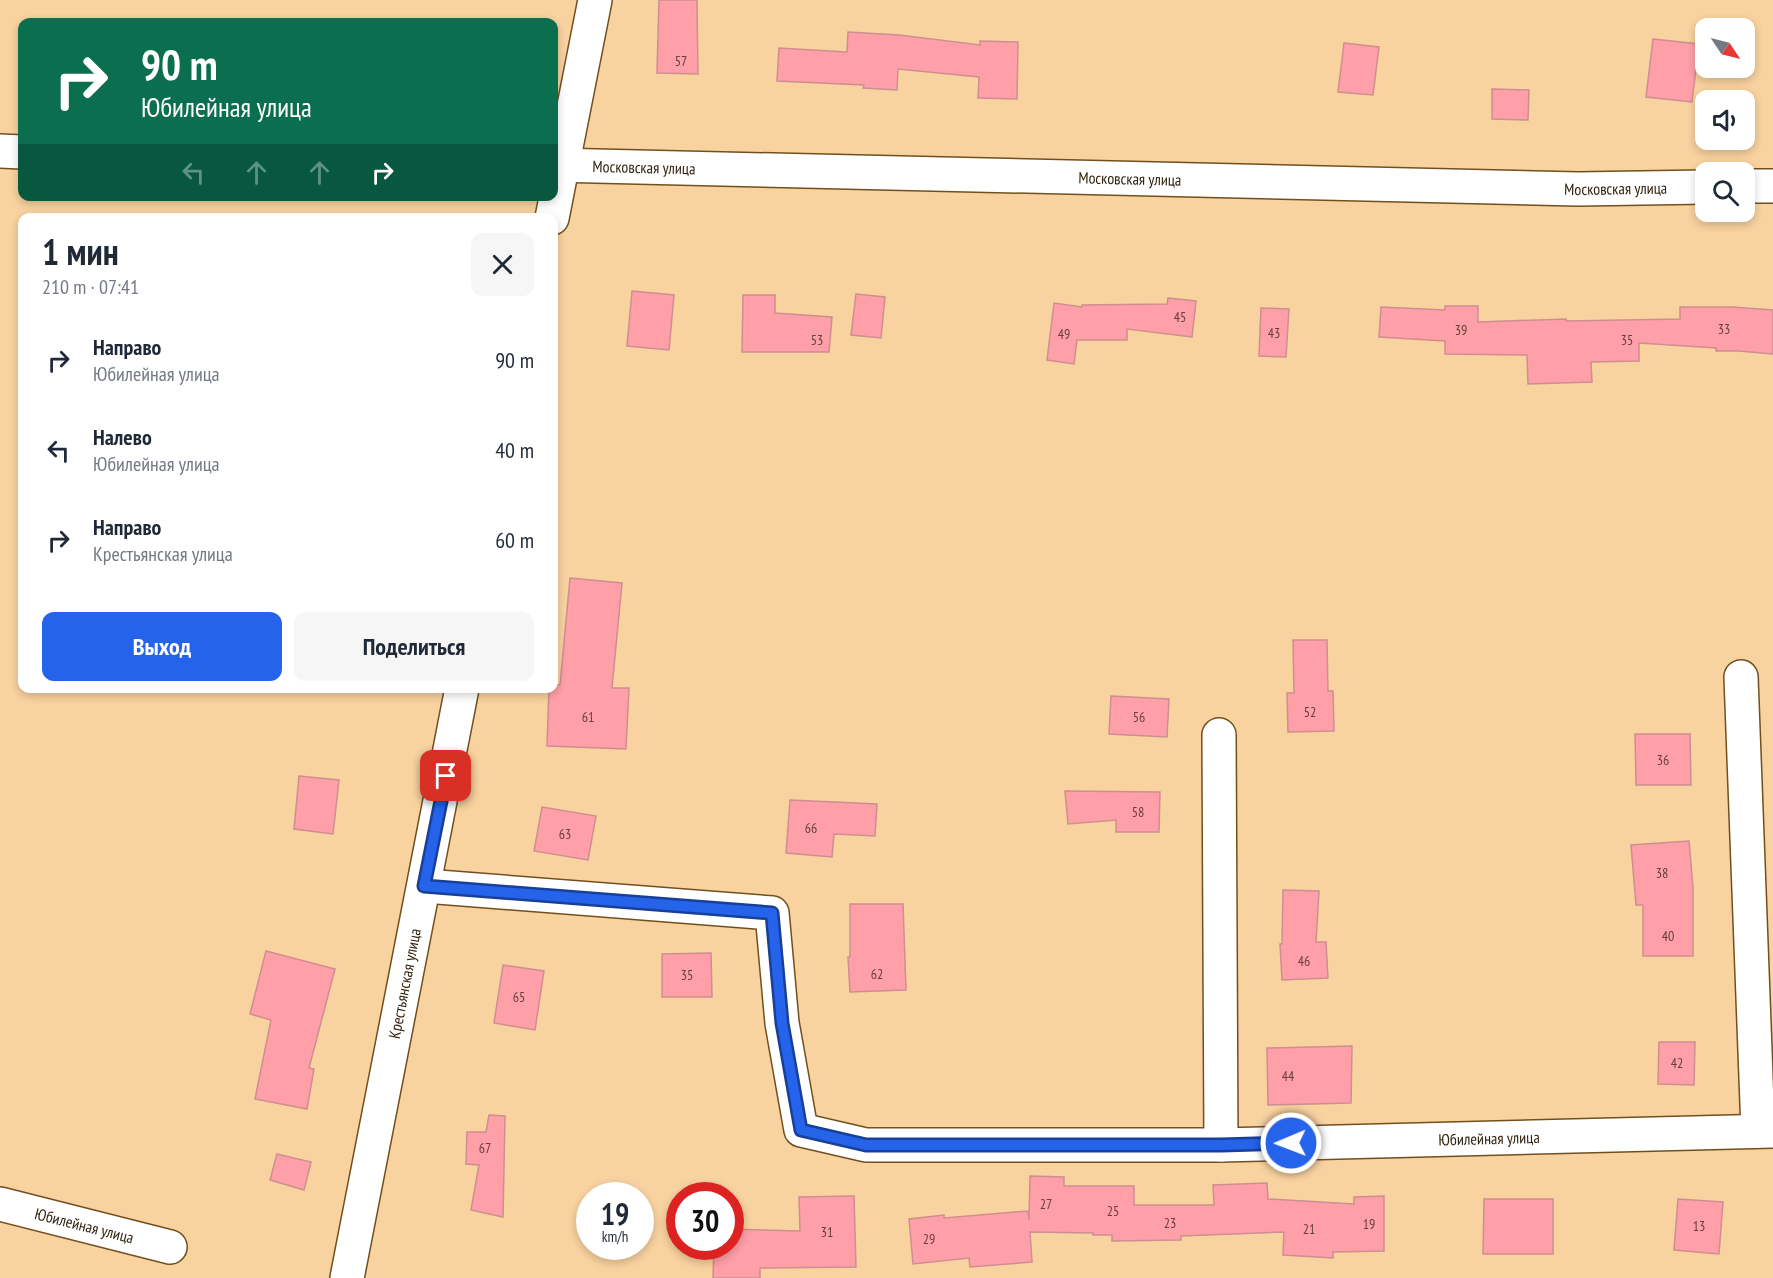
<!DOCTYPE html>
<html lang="ru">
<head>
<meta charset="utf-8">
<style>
	body { margin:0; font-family:"PT Sans Narrow",sans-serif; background:#f6f6f7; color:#1f2937; height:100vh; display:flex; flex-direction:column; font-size:22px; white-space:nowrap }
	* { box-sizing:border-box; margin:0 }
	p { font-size:20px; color:#747a83 }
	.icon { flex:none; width:33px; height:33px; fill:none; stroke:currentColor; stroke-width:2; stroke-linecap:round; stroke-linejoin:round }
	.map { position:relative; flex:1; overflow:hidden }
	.side { position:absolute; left:18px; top:213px; width:540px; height:480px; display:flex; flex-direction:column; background:#fff; border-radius:12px; box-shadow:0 3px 9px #0003 }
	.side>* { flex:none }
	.top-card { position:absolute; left:18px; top:18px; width:540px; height:183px; border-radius:12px; box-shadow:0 3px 9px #0003; background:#0b6e4f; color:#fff; overflow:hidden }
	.needle { width:39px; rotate:125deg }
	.fabs { position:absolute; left:1695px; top:18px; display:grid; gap:12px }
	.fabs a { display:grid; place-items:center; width:60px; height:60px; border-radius:12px; background:#fff; box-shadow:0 3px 9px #0003; font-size:30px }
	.speed { position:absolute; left:576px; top:1182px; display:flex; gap:12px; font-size:30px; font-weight:700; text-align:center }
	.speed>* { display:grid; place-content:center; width:78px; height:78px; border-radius:50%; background:#fff; box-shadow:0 3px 9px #0003; line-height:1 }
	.speed small { font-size:15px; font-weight:400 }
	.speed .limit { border:9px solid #d22; background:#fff; color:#111 }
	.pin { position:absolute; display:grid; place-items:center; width:51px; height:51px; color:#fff; margin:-26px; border-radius:12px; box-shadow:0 3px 9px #0006 }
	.me { position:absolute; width:66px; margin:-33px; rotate:269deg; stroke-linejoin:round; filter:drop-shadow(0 0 4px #0008) }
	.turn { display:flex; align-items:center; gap:21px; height:126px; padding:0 24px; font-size:27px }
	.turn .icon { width:78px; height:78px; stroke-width:2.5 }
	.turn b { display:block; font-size:42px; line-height:51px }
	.lanes { display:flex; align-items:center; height:57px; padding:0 24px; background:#0003; justify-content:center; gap:30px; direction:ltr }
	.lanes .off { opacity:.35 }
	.round { display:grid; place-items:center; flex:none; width:63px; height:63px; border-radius:12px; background:#f6f6f7 }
	.overview { display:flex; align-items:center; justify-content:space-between; height:102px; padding:0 24px }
	h1 { font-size:36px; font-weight:600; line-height:45px }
	.primary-button { display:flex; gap:12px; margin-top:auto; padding:12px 24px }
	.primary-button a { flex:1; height:69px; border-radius:12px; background:#2563eb; color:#fff; font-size:24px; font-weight:600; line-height:69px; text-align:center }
	.primary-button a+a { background:#f6f6f7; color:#1f2937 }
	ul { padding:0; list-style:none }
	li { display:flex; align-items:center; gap:18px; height:90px; padding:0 24px }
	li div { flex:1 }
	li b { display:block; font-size:22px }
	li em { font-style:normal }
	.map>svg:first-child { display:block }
	.building { fill:#ff9fa7; stroke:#ce8e92; stroke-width:1.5 }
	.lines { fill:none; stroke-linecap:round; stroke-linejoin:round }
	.minor-casing { stroke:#71501e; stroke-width:36 }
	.minor { stroke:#fff; stroke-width:33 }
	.route-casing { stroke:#184099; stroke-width:15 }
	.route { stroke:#2563eb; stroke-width:10 }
	.labels { text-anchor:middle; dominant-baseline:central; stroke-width:6; stroke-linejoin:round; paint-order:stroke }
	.number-label { font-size:14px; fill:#654235 }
	.street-label { font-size:16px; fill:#32230f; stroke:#fdfaf5 }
</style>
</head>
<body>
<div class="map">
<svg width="1773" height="1278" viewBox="0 0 1773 1278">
	<rect width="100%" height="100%" fill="#f8d29f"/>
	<!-- building -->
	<g class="building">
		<path d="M659,0H697L698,74L657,73Z"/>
		<path d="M848,32L899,35L980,45V41L1018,42L1017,99L978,98L979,77L898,69L897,90L863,88L864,85L777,81L779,48L847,52Z"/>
		<path d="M1653,39L1699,44L1692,102L1646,97Z"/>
		<path d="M1344,43L1379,47L1373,95L1338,92Z"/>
		<path d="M1492,89L1529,90L1528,120L1492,119Z"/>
		<path d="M632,291L674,295L669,350L627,346Z"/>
		<path d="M856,294L885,297L881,338L851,335Z"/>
		<path d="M743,295H775V313L832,317L829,352H742Z"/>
		<path d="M1168,298L1196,301L1192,337L1127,329V340H1077L1074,364L1047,360L1054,303L1082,307V305L1167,304Z"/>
		<path d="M1445,306H1478V322L1566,319V321L1680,319V307H1732L1773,310V354L1739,351H1716V348L1639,343V361L1591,362L1592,382L1528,384L1527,355L1445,354V341L1379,337L1381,307L1445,310Z"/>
		<path d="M1261,308L1289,309L1286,357L1259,356Z"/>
		<path d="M570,578L622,583L612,688H629L626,749L547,746L549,688H554V685H560Z"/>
		<path d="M1293,640H1327L1328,691H1333L1334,731L1288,732L1287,693H1294Z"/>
		<path d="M1111,696L1169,699L1167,737L1109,734Z"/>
		<path d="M1635,734H1690L1691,785H1636Z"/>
		<path d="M299,776L339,780L333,834L294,829Z"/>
		<path d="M1065,791L1160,792L1159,832H1116V820L1068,824Z"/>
		<path d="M790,800L877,804L875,836L834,834L832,857L786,853Z"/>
		<path d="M542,807L596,816L588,860L534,851Z"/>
		<path d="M1689,841L1693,888V956H1643V905H1636L1631,845Z"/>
		<path d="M1283,890L1319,891L1316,942H1326L1328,978L1282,980L1280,944H1282Z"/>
		<path d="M850,904H903L906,990L850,992L848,957H850Z"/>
		<path d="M266,951L335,969L309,1068L314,1069L307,1109L255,1099L271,1020L250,1014Z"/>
		<path d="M711,953L712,997H662V954Z"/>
		<path d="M503,965L544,971L535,1030L494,1023Z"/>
		<path d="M1659,1042H1695L1694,1085L1658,1084Z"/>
		<path d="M1352,1046L1351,1103L1268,1105L1267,1048Z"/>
		<path d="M489,1115L505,1116L503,1217L471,1210L479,1165L466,1164L467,1132H486Z"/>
		<path d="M277,1154L311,1162L304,1190L270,1180Z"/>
		<path d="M1030,1176L1064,1177V1186H1134V1205H1214L1213,1185L1267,1183L1268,1199L1354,1204V1197L1384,1196V1251L1333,1252V1258L1283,1255L1284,1232L1181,1236V1240L1112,1241V1235H1093V1233L1030,1232L1032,1262L970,1267L969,1258L913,1264L909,1219L944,1215V1218L1028,1211L1029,1220Z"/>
		<path d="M854,1196L856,1267L760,1268V1278H713L714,1246H730V1229L800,1231L799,1197Z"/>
		<path d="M1484,1199H1553V1254H1483Z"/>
		<path d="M1678,1199L1723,1202L1719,1254L1674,1250Z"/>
	</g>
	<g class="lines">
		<defs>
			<g id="minor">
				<path d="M0,151L22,152"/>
				<path id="s1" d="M554,165L1578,189L1706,187"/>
				<path d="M1744,186H1773"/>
				<path d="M552,218L595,0"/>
				<path d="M1741,677L1758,1131"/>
				<path d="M1219,735L1221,1145"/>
				<path id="s2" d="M425,886L772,913L782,1023L801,1130L866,1145H1221L1773,1131"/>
				<path id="s3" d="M0,1204L170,1247"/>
				<path id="s4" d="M347,1278L462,688"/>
			</g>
		</defs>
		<!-- minor casing -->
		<use href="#minor" class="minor-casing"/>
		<!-- minor -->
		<use href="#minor" class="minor"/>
	</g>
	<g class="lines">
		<defs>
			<path id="route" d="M446,776L424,886L772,913L782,1023L801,1130L866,1145H1221L1291,1143"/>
		</defs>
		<!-- route casing -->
		<use href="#route" class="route-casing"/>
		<!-- route -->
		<use href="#route" class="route"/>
	</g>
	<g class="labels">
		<!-- number labels -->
		<g class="number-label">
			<text x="681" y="61">57</text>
			<text x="1180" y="317">45</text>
			<text x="1724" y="329">33</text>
			<text x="1461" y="330">39</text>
			<text x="1274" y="333">43</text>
			<text x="1064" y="334">49</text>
			<text x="817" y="340">53</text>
			<text x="1627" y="340">35</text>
			<text x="1310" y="712">52</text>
			<text x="588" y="717">61</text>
			<text x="1139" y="717">56</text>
			<text x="1663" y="760">36</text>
			<text x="1138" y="812">58</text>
			<text x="811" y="828">66</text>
			<text x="565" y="834">63</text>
			<text x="1662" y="873">38</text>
			<text x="1668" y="936">40</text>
			<text x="1304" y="961">46</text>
			<text x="877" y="974">62</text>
			<text x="687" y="975">35</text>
			<text x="519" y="997">65</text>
			<text x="1677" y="1063">42</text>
			<text x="1288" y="1076">44</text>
			<text x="485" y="1148">67</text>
			<text x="1046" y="1204">27</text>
			<text x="1113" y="1211">25</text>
			<text x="1170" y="1223">23</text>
			<text x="1369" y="1224">19</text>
			<text x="1699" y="1226">13</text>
			<text x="1309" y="1229">21</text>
			<text x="827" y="1232">31</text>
			<text x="929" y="1239">29</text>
		</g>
		<!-- street labels -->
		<g class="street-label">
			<text stroke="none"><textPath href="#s1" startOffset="90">Московская улица</textPath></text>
			<text stroke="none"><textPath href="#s1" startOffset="576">Московская улица</textPath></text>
			<text stroke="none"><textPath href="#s1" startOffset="1062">Московская улица</textPath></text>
			<text stroke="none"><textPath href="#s4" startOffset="300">Крестьянская улица</textPath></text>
			<text stroke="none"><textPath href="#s2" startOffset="1257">Юбилейная улица</textPath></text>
			<text stroke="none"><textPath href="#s3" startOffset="87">Юбилейная улица</textPath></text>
		</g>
	</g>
</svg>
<div class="fabs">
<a><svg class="needle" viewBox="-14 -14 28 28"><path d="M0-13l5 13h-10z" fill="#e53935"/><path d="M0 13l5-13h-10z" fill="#747a83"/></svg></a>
<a><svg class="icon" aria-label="sound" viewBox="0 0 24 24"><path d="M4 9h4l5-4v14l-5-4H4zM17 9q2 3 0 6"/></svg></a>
<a><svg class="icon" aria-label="search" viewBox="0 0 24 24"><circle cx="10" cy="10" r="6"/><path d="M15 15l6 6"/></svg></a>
</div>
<div class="speed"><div>19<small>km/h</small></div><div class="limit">30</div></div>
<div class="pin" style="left:446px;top:776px;background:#d93025"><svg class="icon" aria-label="arrive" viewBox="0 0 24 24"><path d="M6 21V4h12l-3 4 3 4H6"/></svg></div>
<svg class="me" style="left:1291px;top:1143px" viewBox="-20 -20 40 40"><circle r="17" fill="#2563eb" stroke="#fff" stroke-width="3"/><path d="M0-11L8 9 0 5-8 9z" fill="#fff"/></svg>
<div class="top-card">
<div class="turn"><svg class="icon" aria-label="right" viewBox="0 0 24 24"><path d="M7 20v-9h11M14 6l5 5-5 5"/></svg><div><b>90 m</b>Юбилейная улица</div></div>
<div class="lanes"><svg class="icon off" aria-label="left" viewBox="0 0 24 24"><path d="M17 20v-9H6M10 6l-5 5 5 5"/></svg><svg class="icon off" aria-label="ahead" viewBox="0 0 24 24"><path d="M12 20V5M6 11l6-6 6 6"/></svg><svg class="icon off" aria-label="ahead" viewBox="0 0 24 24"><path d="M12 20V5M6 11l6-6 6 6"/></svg><svg class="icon" aria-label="right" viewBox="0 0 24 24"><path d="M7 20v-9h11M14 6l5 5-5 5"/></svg></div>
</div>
<section class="side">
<div class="overview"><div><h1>1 мин</h1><p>210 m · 07:41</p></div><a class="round"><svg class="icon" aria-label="close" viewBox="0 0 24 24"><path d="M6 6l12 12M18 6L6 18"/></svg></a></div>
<ul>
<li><svg class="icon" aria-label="right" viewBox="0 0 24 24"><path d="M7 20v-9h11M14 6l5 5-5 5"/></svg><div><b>Направо</b><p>Юбилейная улица</p></div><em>90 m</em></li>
<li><svg class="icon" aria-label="left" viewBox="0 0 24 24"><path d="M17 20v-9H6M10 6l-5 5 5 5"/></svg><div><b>Налево</b><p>Юбилейная улица</p></div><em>40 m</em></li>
<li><svg class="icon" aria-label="right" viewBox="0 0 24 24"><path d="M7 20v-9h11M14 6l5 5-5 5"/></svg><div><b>Направо</b><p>Крестьянская улица</p></div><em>60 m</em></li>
</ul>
<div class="primary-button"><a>Выход</a><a>Поделиться</a></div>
</section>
</div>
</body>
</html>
